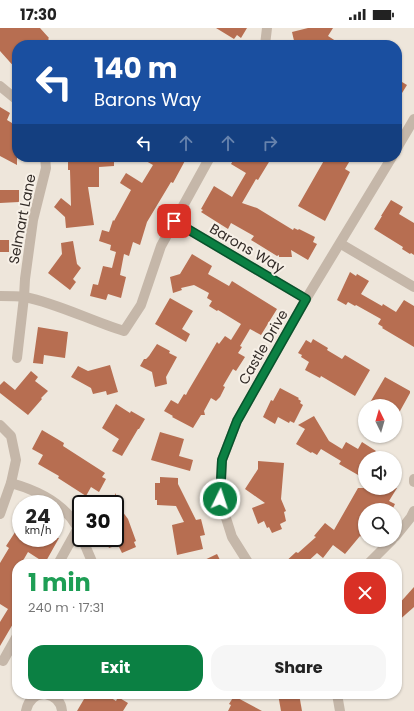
<!DOCTYPE html>
<html lang="en">
<head>
<meta charset="utf-8">
<style>
	body { margin:0; font-family:Poppins,sans-serif; background:#f6f6f6; color:#222; height:100vh; display:flex; flex-direction:column; font-size:15px; white-space:nowrap }
	* { box-sizing:border-box; margin:0 }
	p { font-size:13px; color:#767676 }
	.icon { flex:none; width:22px; height:22px; fill:none; stroke:currentColor; stroke-width:2; stroke-linecap:round; stroke-linejoin:round }
	.map { position:relative; flex:1; overflow:hidden }
	.panel { position:absolute; left:12px; top:531px; width:390px; height:140px; display:flex; flex-direction:column; background:#fff; border-radius:16px; box-shadow:0 1px 3px #0004 }
	.panel>* { flex:none }
	.hud { position:absolute; left:12px; top:12px; width:390px; height:122px; border-radius:16px; box-shadow:0 1px 3px #0004; background:#1a4fa0; color:#fff; overflow:hidden }
	.needle { width:26px; rotate:355deg }
	.controls { position:absolute; left:358px; top:371px; display:grid; gap:8px }
	.controls a { display:grid; place-items:center; width:44px; height:44px; border-radius:50%; background:#fff; box-shadow:0 1px 3px #0004; font-size:20px }
	.speed { position:absolute; left:12px; top:467px; display:flex; gap:8px; font-size:20px; font-weight:700; text-align:center }
	.speed>* { display:grid; place-content:center; width:52px; height:52px; border-radius:50%; background:#fff; box-shadow:0 1px 3px #0004; line-height:1 }
	.speed small { font-size:10px; font-weight:400 }
	.speed .limit { border:2px solid #111; border-radius:6px; background:#fff; color:#111 }
	.pin { position:absolute; display:grid; place-items:center; width:34px; height:34px; color:#fff; margin:-17px; border-radius:8px; box-shadow:0 2px 6px #0006 }
	.me { position:absolute; width:44px; margin:-22px; rotate:4deg; stroke-linejoin:round; filter:drop-shadow(0 0 3px #0008) }
	.turn { display:flex; align-items:center; gap:14px; height:84px; padding:0 16px; font-size:18px }
	.turn .icon { width:52px; height:52px; stroke-width:2.5 }
	.turn b { display:block; font-size:28px; line-height:34px }
	.lanes { display:flex; align-items:center; height:38px; padding:0 16px; background:#0003; justify-content:center; gap:20px; direction:ltr }
	.lanes .off { opacity:.35 }
	.round { display:grid; place-items:center; flex:none; width:42px; height:42px; border-radius:16px; background:#f6f6f6 }
	.overview { display:flex; align-items:center; justify-content:space-between; height:68px; padding:0 16px }
	h1 { font-size:24px; font-weight:700; line-height:30px; color:#1e9e55 }
	.primary-button { display:flex; gap:8px; margin-top:auto; padding:8px 16px }
	.primary-button a { flex:1; height:46px; border-radius:16px; background:#0b8043; color:#fff; font-size:16px; font-weight:700; line-height:46px; text-align:center }
	.primary-button a+a { background:#f6f6f6; color:#222 }
	.status { display:flex; justify-content:space-between; align-items:center; height:28px; padding:0 20px; background:#fff; direction:ltr }
	.status svg { height:11px; fill:currentColor }
	.map>svg:first-child { display:block }
	.building { fill:#b76e51 }
	.lines { fill:none; stroke-linecap:round; stroke-linejoin:round }
	.street { stroke:#c5b7a9; stroke-width:10 }
	.route-casing { stroke:#07532c; stroke-width:10 }
	.route { stroke:#0b8043; stroke-width:7 }
	.labels { text-anchor:middle; dominant-baseline:central; stroke-width:4; stroke-linejoin:round; paint-order:stroke }
	.street-label { font-size:14px; fill:#332c28; stroke:#f7f0e7 }
</style>
</head>
<body>
<div class="status"><b>17:30</b><svg viewBox="0 0 49 12"><path d="M0 12V9h3v3zM5 12V6h3v6zM10 12V3h3v9zM15 12V0h3v12zM26 1h20v11H26zM47 4h2v5h-2z"/></svg></div>
<div class="map">
<svg width="414" height="683" viewBox="0 0 414 683">
	<rect width="100%" height="100%" fill="#eee6db"/>
	<!-- building -->
	<g class="building">
		<path d="M0,0H40L49,10L48,11L49,12L44,17H17V42L0,23Z"/>
		<path d="M216,0H247L241,10L237,7L234,11Z"/>
		<path d="M308,0H333L328,8L342,17H308L303,14L295,17L292,4Z"/>
		<path d="M397,51L407,57L397,73Z"/>
		<path d="M0,79L10,85L7,92L17,98V110L13,117L17,120V137L0,128Z"/>
		<path d="M68,129H114V138L99,139V159H88L94,197L66,200L65,189L54,179L61,170L71,178L70,142H68Z"/>
		<path d="M139,129H187L173,155L171,154L147,194L140,217L133,214L129,228L124,226L120,247L126,249L121,270L108,266L106,272L90,268L93,256L98,257L103,238L112,240L116,224L110,222L111,217L99,213L102,202L109,204L113,192L114,193L131,162L120,155L121,153L126,145L142,155L153,137Z"/>
		<path d="M235,129H272L258,152L256,151L242,175L257,180L293,202L294,200L298,202L299,201L315,209L313,214L317,216L308,232L291,222L292,229H279V227L277,228L251,212L254,208L231,195L228,201L201,184L203,182L201,181L214,158L232,169L246,145L231,136Z"/>
		<path d="M326,129H352L345,141L350,144L325,193L298,178Z"/>
		<path d="M0,162H19V174L0,175Z"/>
		<path d="M391,172L403,179L399,186L414,195V227L411,225L410,226L402,221L403,219L374,201L382,188H381Z"/>
		<rect x="0" y="212" width="9" height="12"/>
		<path d="M73,213L77,236L81,240L73,251L76,254L70,262L48,245L62,226L61,215Z"/>
		<path d="M192,226L212,238L208,246L229,258L232,253L277,281L261,307L250,301L240,318L242,319L238,325L245,329L236,343L233,341L223,358L225,359L220,369L216,373L211,370L204,383L205,387H201L193,400L172,389L173,388L164,383L171,372L178,376L184,366L186,367L188,363L217,314L219,316L225,308L231,312L241,296L218,282L217,283L209,278L212,273L207,270L209,265L194,257L181,260L182,262L173,265L170,249L180,246Z"/>
		<path d="M350,244L356,248L357,246L369,253L361,266L382,278L383,276L396,284L404,272L414,278V319L382,300L383,299L378,296L381,291L356,277L355,278L348,274L346,277L337,272Z"/>
		<path d="M170,270L193,283L182,301L190,306L186,314L155,296Z"/>
		<path d="M38,299L68,304L65,330L44,327L43,336L33,335Z"/>
		<path d="M313,311L328,320L327,322L342,331L345,327L370,342L355,368L321,348L320,350L305,342L309,334L301,329L302,327L298,325L306,312L311,315Z"/>
		<path d="M157,316L170,323L169,325L177,329L166,349L167,356L155,359L152,344L140,338L144,331H146L149,328Z"/>
		<path d="M110,337L118,364L107,367L106,363L93,366L91,360L71,349L78,338L88,343Z"/>
		<path d="M31,343L38,349L35,353L48,363L41,370L42,371L28,387L0,365V357L4,353L15,362Z"/>
		<path d="M385,349L410,363V365L395,392V378H368Z"/>
		<path d="M280,360L299,370L298,371L301,373L300,375L303,377L294,395L290,393L289,395L278,389L275,396L263,389L271,372L273,373Z"/>
		<path d="M116,376L130,385L131,383L145,391L139,401H138L122,428L112,423L119,411L102,400Z"/>
		<path d="M314,388L329,413L342,421L346,414L358,421L362,414L376,423L372,430H365V451L339,436L341,433L321,421L317,427L312,424L311,425L296,416L305,401L298,397Z"/>
		<path d="M42,402L64,415L63,418L105,445L102,449L106,451L99,464L91,459L86,468L58,450L59,448L38,436L43,427L32,421Z"/>
		<path d="M160,404L184,411L179,428L193,432L190,443L151,432Z"/>
		<path d="M258,433L284,435L281,471L286,483L284,484L286,493L280,496L282,501L272,505L269,499L267,500L264,493L258,496L252,480L265,475L245,461L258,441Z"/>
		<path d="M160,449L178,450V456L196,492L201,491L205,507L200,508L203,521L177,527L172,497L184,494L176,478L157,477V472H155V455H160Z"/>
		<path d="M358,460H397L389,473L395,476L392,482H365V511L360,508L345,526L333,517L323,530L317,525L305,536H283L296,524L298,525L316,509L314,508L325,495L334,502Z"/>
		<path d="M115,465L124,481L122,483L128,491L136,513L134,514L136,519L122,525L118,517L109,520L105,510H115Z"/>
		<path d="M21,495V510H59L45,535L28,524L21,536H17V589L0,618V594L8,581L0,576V535L9,520L6,518Z"/>
		<path d="M217,526L222,536H196Z"/>
		<path d="M414,559V579L397,594V578Z"/>
		<path d="M87,666H105L116,673L118,669L128,675L123,683H77Z"/>
		<path d="M278,666H299L302,683H281Z"/>
		<path d="M234,668L262,683H228L231,677L229,676Z"/>
	</g>
	<g class="lines">
		<!-- street -->
		<g class="street">
			<path d="M265,17L267,0"/>
			<path d="M0,58L17,72"/>
			<path d="M397,120L414,91"/>
			<path d="M174,193L306,271"/>
			<path d="M341,216L414,259"/>
			<path d="M0,268C8,268 17,268 25,269C59,276 91,293 124,303L141,277L161,218L210,129"/>
			<path d="M17,330L24,269L25,251L33,192L46,140L45,129"/>
			<path d="M0,397L11,408L16,432L11,455L0,486"/>
			<path d="M414,451V454"/>
			<path d="M11,455C40,463 69,477 81,507"/>
			<path d="M395,509L411,489L414,483"/>
			<path d="M82,510L93,536"/>
			<path d="M58,536L78,500"/>
			<path d="M249,536L232,509L220,471L222,432L237,393L306,271L392,129"/>
			<path d="M368,536L392,512"/>
			<path d="M3,633L17,608"/>
			<path d="M46,666C55,668 61,673 62,683"/>
			<path d="M337,666L340,683"/>
			<path d="M26,683C28,673 33,667 43,666"/>
		</g>
	</g>
	<g class="lines">
		<defs>
			<path id="route" d="M174,193L306,271L237,393L222,432L220,471"/>
		</defs>
		<!-- route casing -->
		<use href="#route" class="route-casing"/>
		<!-- route -->
		<use href="#route" class="route"/>
	</g>
	<g class="labels">
		<!-- street labels -->
		<g class="street-label">
			<text transform="translate(22 191) rotate(-79)">Selmart Lane</text>
			<text transform="translate(247 220) rotate(30)">Barons Way</text>
			<text transform="translate(263 319) rotate(-60)">Castle Drive</text>
		</g>
	</g>
</svg>
<div class="controls">
<a><svg class="needle" viewBox="-14 -14 28 28"><path d="M0-13l5 13h-10z" fill="#e53935"/><path d="M0 13l5-13h-10z" fill="#767676"/></svg></a>
<a><svg class="icon" aria-label="sound" viewBox="0 0 24 24"><path d="M4 9h4l5-4v14l-5-4H4zM17 9q2 3 0 6"/></svg></a>
<a><svg class="icon" aria-label="search" viewBox="0 0 24 24"><circle cx="10" cy="10" r="6"/><path d="M15 15l6 6"/></svg></a>
</div>
<div class="speed"><div>24<small>km/h</small></div><div class="limit">30</div></div>
<div class="pin" style="left:174px;top:193px;background:#d93025"><svg class="icon" aria-label="arrive" viewBox="0 0 24 24"><path d="M6 21V4h12l-3 4 3 4H6"/></svg></div>
<svg class="me" style="left:220px;top:471px" viewBox="-20 -20 40 40"><circle r="17" fill="#0b8043" stroke="#fff" stroke-width="3"/><path d="M0-11L8 9 0 5-8 9z" fill="#fff"/></svg>
<div class="hud">
<div class="turn"><svg class="icon" aria-label="left" viewBox="0 0 24 24"><path d="M17 20v-9H6M10 6l-5 5 5 5"/></svg><div><b>140 m</b>Barons Way</div></div>
<div class="lanes"><svg class="icon" aria-label="left" viewBox="0 0 24 24"><path d="M17 20v-9H6M10 6l-5 5 5 5"/></svg><svg class="icon off" aria-label="ahead" viewBox="0 0 24 24"><path d="M12 20V5M6 11l6-6 6 6"/></svg><svg class="icon off" aria-label="ahead" viewBox="0 0 24 24"><path d="M12 20V5M6 11l6-6 6 6"/></svg><svg class="icon off" aria-label="right" viewBox="0 0 24 24"><path d="M7 20v-9h11M14 6l5 5-5 5"/></svg></div>
</div>
<section class="panel">
<div class="overview"><div><h1>1 min</h1><p>240 m · 17:31</p></div><a class="round" style="background:#d93025;color:#fff"><svg class="icon" aria-label="close" viewBox="0 0 24 24"><path d="M6 6l12 12M18 6L6 18"/></svg></a></div>
<div class="primary-button"><a>Exit</a><a>Share</a></div>
</section>
</div>
</body>
</html>
